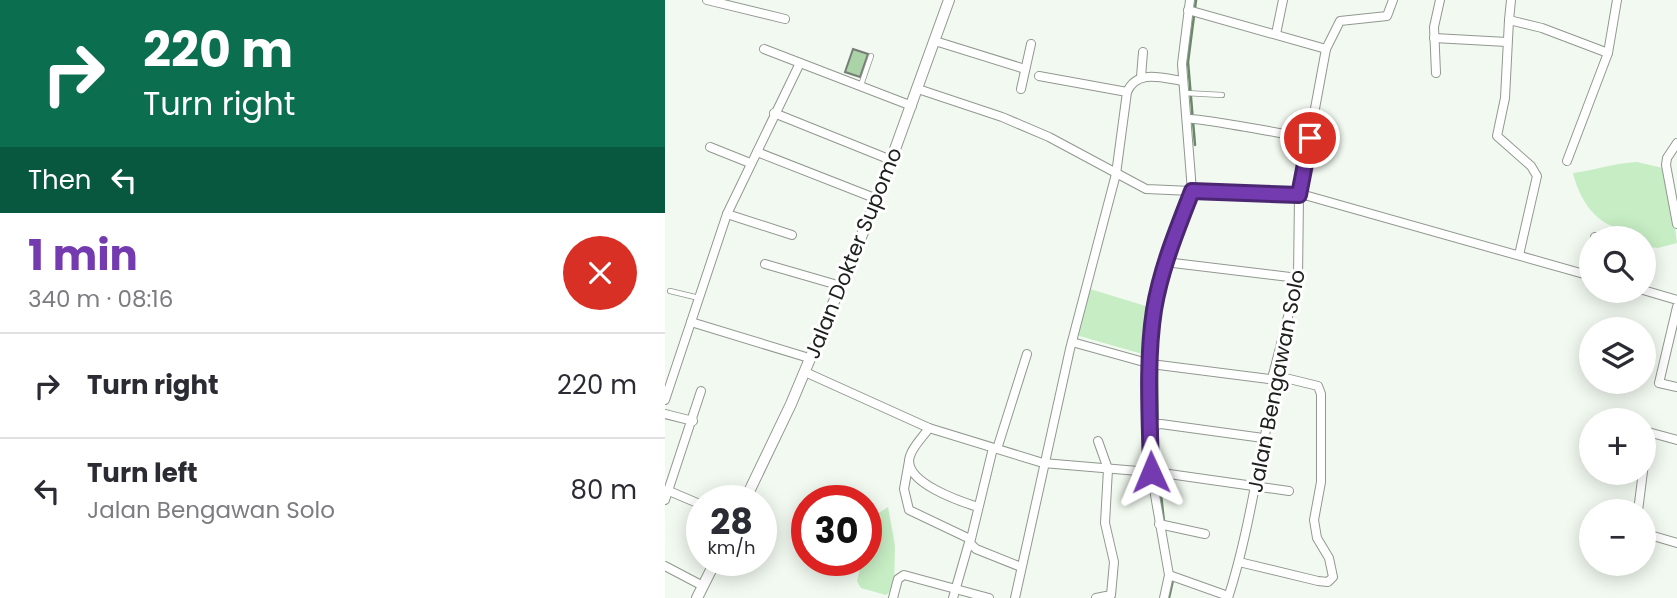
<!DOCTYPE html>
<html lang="en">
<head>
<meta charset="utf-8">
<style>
	body { margin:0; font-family:Poppins,sans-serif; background:#f7f7f7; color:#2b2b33; height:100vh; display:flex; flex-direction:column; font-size:26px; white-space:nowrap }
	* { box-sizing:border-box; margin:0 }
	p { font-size:23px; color:#7c7c81 }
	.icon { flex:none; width:38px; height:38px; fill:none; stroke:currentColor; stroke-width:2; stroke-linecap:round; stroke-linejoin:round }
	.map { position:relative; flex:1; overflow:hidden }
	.panel { display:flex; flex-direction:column; background:#fff; width:665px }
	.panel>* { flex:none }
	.top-card { background:#0b6e4f; color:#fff; overflow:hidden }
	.fabs { position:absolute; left:914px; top:226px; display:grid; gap:14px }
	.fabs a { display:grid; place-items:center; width:77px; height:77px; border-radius:50%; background:#fff; box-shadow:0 4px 18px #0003; font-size:35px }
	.speed { position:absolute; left:21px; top:485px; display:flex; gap:14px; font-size:35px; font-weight:700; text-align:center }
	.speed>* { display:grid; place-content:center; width:91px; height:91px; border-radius:50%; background:#fff; box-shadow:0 4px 18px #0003; line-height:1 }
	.speed small { font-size:18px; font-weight:400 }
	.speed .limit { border:10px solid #d22; background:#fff; color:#111 }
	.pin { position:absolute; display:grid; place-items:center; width:60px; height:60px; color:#fff; margin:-30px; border:4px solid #fff; border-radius:50%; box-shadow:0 2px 7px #0007 }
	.me { position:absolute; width:77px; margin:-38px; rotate:359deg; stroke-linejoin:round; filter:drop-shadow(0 0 5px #0008) }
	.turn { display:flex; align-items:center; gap:24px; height:147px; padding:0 28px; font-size:32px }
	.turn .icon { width:91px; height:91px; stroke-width:2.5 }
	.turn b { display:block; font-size:49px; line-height:60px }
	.then { display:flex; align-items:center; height:66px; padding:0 28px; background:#0003; gap:14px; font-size:26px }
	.round { display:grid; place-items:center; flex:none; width:74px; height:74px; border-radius:37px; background:#f7f7f7 }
	.headline { display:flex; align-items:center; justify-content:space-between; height:119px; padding:0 28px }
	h1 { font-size:42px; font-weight:700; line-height:52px; color:#743ab0 }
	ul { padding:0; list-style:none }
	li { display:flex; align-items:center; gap:21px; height:105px; padding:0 28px; border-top:2px solid #e1e1e2 }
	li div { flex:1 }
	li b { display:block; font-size:26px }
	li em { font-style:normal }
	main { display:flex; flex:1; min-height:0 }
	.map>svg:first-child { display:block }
	.green { fill:#c7edc4 }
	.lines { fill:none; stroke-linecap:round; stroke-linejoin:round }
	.stream { stroke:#6a8768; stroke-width:2.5 }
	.building { fill:#abd3a8; stroke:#767d76; stroke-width:2 }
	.service-casing { stroke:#919890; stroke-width:6 }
	.minor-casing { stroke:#919890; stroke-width:10 }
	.tertiary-casing { stroke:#919890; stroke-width:12 }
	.service { stroke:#fff; stroke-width:4.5 }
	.minor { stroke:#fff; stroke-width:8 }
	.tertiary { stroke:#fff; stroke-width:10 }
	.route-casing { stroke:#4b2672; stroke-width:18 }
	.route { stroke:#743ab0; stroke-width:12 }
	.labels { text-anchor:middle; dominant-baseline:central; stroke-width:6; stroke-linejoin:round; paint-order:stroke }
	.street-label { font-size:21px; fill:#1c1f1c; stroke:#fff }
</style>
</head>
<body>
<main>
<section class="panel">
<div class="top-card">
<div class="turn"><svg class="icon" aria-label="right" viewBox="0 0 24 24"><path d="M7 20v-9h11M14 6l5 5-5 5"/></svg><div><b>220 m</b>Turn right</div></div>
<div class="then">Then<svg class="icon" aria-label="left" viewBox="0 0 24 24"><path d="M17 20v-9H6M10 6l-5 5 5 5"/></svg></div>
</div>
<div class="headline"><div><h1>1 min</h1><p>340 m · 08:16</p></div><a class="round" style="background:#d93025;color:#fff"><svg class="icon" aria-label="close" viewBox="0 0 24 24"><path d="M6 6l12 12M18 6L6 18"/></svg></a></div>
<ul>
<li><svg class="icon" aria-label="right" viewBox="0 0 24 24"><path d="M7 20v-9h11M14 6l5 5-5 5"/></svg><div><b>Turn right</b></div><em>220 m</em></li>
<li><svg class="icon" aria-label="left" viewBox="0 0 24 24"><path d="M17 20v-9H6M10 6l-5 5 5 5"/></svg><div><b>Turn left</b><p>Jalan Bengawan Solo</p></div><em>80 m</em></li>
</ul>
</section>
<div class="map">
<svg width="1012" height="598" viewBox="0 0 1012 598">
	<rect width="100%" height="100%" fill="#f1f9f0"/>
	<!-- green -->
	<g class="green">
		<path d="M972,162L1002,169L1012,243L993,248L978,246V238H956V228C929,225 913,195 908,173C931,170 949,163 972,162Z"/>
		<path d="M425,289L484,307L481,355L411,335Z"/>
		<path d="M223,507L230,546L229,588L221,595L196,588L192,581L197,560H201V521Z"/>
	</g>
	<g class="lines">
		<!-- stream -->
		<g class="stream">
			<path d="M530,145L523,62L531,0"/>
			<path d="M499,282L523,214"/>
			<path d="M492,319L495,298"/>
			<path d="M491,336L492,361"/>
			<path d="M492,368L493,470"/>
			<path d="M494,476L499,522"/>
			<path d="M504,598L508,580"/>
		</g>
	</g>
	<!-- building -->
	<path class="building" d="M188,49L203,54L195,77L180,72Z"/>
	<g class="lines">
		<defs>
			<g id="service">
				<path d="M196,85L206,56"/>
				<path d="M520,93L557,95"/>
				<path d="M5,291L34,298"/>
			</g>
			<g id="minor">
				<path d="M42,0L120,19"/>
				<path d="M525,0L517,64L527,191L500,262L489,310L486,364V472L504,575L563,596"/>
				<path d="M846,0L844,20L877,28L943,53"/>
				<path d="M523,10L661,49"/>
				<path d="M844,20L840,98L832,136L866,166L872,176L854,255"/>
				<path d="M611,34L618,0"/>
				<path d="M769,38L842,42"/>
				<path d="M270,41L360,69"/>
				<path d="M99,49L247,106"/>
				<path d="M135,63L62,214L26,322L144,358"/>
				<path d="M771,73L769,27L775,0"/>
				<path d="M476,77L478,52"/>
				<path d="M253,89L337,117L384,137L481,189L643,196L926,276"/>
				<path d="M356,89L366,44"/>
				<path d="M462,92C472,69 497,78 518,81"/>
				<path d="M109,113L226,160"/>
				<path d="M524,119C531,117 628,136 645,138"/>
				<path d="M1012,143L1002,158L1001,165L1012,224"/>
				<path d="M45,147L85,163"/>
				<path d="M92,152L212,199"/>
				<path d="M902,161L943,53L952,0"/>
				<path d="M62,214L127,235"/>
				<path d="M930,238V237"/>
				<path d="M500,262L633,278"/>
				<path d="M100,264L176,286"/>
				<path d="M923,275L926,260"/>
				<path d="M978,290L1012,300"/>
				<path d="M1012,307L994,383L1012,387"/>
				<path d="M407,342L486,364L612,380"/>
				<path d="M140,372L264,428L378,463L497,473L624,491"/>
				<path d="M0,400L26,322"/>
				<path d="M0,414L28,421"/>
				<path d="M486,426L496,424L598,438"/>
				<path d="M264,428C258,437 248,446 245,456C236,482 297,502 313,507"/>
				<path d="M328,448L305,543L311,549L356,567"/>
				<path d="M332,449L362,354"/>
				<path d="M244,461L239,489L244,510L305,539L288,598"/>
				<path d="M4,491L37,505"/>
				<path d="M0,500L36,391"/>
				<path d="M973,511L983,432L1012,440"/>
				<path d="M494,524L540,534"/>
				<path d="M978,533L1012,543"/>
				<path d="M574,562L653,581L663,582L668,577L664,558L652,538L649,520L656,482V394L653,386L608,375"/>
				<path d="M0,566L38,586"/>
				<path d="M228,598L233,579L239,575L324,598"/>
				<path d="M350,598L405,349L451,174L462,92L374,76"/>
				<path d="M431,598L446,595L449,562L440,523L443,469L433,441"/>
				<path d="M499,598L504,575"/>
				<path d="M563,598C586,527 594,453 612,380L608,375L633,278L634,195L661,49L675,21L722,16L728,0"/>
			</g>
			<g id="tertiary">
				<path d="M80,500L126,404L212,199L284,0"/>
				<path d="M32,598L51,560"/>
			</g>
		</defs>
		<!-- service casing -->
		<use href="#service" class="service-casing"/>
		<!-- minor casing -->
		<use href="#minor" class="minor-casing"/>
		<!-- tertiary casing -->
		<use href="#tertiary" class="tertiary-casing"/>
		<!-- service -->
		<use href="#service" class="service"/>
		<!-- minor -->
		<use href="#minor" class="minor"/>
		<!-- tertiary -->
		<use href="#tertiary" class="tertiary"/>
	</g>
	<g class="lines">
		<defs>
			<path id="route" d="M486,472C485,419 481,362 489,310C496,268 512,230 527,191L634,195L645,138"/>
		</defs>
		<!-- route casing -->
		<use href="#route" class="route-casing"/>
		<!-- route -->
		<use href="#route" class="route"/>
	</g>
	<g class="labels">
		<!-- street labels -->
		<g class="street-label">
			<text transform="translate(188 253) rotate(-68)">Jalan Dokter Supomo</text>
			<text transform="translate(611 381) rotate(-79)">Jalan Bengawan Solo</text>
		</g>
	</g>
</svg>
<div class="fabs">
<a><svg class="icon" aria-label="search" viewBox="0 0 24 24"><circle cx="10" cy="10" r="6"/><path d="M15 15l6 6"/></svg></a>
<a><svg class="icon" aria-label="layers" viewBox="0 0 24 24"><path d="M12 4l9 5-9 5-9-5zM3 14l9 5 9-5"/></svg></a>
<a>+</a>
<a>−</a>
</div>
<div class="speed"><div>28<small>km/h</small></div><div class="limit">30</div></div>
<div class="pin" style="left:645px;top:138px;background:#d93025"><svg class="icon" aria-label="arrive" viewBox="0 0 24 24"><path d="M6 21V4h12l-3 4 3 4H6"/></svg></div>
<svg class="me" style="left:486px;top:472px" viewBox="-20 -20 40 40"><path d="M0-17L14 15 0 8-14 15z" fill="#743ab0" stroke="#fff" stroke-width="4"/></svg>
</div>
</main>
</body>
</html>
